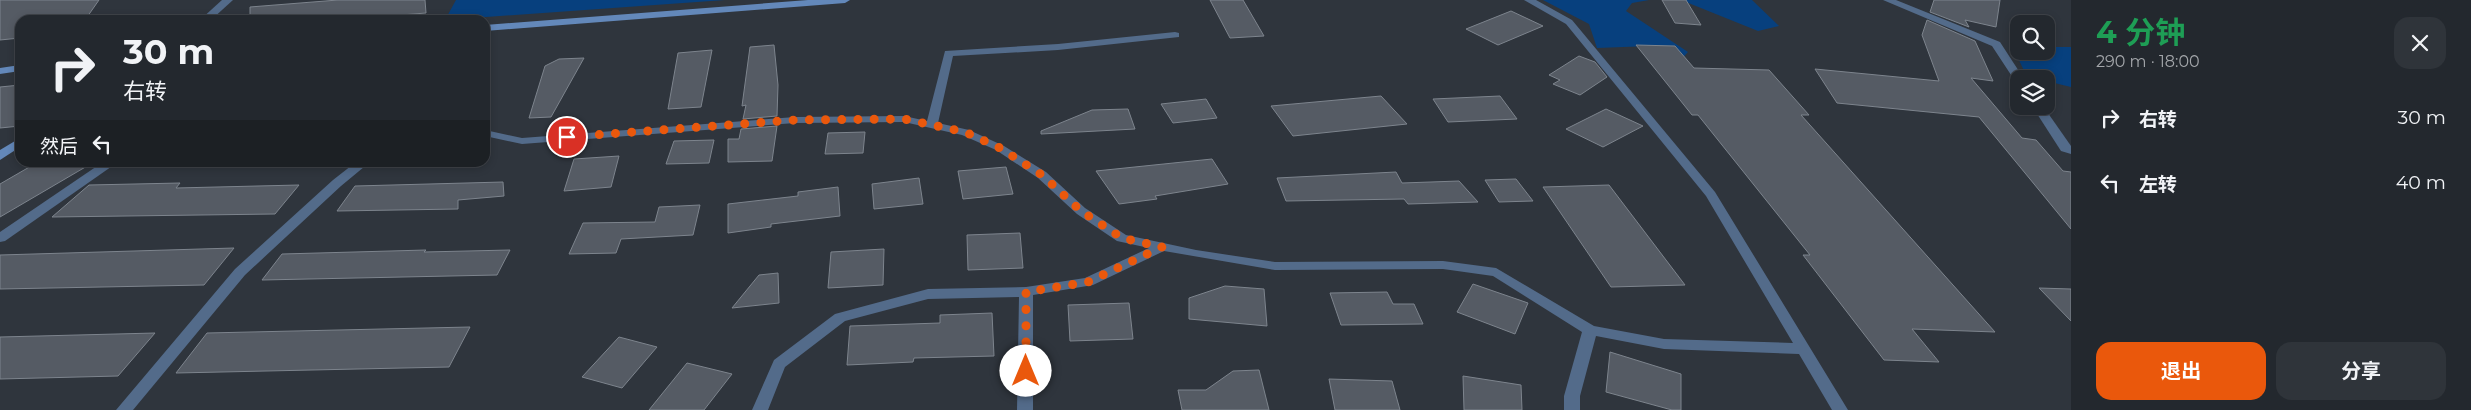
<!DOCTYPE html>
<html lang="zh">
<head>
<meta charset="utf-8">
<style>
	body { margin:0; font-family:Montserrat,"Noto Sans SC",sans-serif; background:#2f343a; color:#f1f3f6; height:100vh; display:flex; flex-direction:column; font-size:19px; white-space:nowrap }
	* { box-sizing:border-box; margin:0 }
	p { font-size:16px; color:#a3a6aa }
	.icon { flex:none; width:28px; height:28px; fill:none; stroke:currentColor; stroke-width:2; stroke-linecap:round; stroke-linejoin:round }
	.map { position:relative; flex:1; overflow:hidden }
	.drawer { display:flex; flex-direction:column; background:#23282e; width:400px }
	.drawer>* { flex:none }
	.hud { position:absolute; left:15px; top:15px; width:475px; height:152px; border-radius:15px; box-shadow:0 2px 8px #0003,0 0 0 1px #40444a; background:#23282e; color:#f1f3f6; overflow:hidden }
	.buttons { position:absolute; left:2010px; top:15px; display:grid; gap:10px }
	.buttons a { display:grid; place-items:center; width:45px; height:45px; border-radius:10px; background:#23282e; box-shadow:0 2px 8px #0003,0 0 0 1px #40444a; font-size:25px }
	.pin { position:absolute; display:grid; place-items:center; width:42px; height:42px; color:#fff; margin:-21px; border:2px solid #fff; border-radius:50%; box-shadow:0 1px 5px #0007 }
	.me { position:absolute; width:55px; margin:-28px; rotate:0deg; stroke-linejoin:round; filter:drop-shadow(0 0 4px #0008) }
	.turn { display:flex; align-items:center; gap:18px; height:105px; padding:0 25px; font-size:22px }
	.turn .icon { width:65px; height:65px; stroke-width:2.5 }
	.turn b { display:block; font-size:35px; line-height:42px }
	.then { display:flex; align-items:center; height:48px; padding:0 25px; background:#0003; gap:10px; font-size:19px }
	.round { display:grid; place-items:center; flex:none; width:52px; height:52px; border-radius:15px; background:#2f343a }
	.head { display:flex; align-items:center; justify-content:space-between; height:85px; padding:0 25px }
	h1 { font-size:30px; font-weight:700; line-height:38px; color:#1e9e55 }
	.cta { display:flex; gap:10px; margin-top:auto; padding:10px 25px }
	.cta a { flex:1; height:58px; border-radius:15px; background:#ea580c; color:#fff; font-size:20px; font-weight:700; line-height:58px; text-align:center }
	.cta a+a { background:#2f343a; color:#f1f3f6 }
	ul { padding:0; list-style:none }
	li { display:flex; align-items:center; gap:15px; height:65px; padding:0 25px }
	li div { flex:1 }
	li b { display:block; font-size:19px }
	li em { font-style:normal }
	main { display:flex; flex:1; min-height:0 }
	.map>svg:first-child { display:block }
	.green { fill:#07407e }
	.building { fill:#555b64; stroke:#7d848d }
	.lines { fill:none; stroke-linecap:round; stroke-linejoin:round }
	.street { fill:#536b8a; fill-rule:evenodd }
	.secondary { fill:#6388ba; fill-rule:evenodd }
	.route { stroke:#ea580c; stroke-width:9; stroke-dasharray:0 16.2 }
</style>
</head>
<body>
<main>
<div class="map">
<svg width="2071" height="410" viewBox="0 0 2071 410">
	<rect width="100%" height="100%" fill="#2f353d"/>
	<!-- green -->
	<g class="green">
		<path d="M456,0H725L445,20Z"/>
		<path d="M1543,0H1649L1632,3L1626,11L1688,52L1676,65L1650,46L1597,48L1589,24Z"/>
		<path d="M1681,0H1752L1779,26L1758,31Z"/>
		<path d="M2046,47H2071V87L2046,81V79L2026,75L2018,58L2025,51H2046Z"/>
	</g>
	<!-- building -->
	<g class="building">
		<path d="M0,0H99L85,20H20V38L0,40Z"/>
		<path d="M338,0H425L426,13L338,20H250V7Z"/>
		<path d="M1210,0H1243L1264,36L1230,38Z"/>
		<path d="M1662,0H1686L1701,25L1675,23Z"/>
		<path d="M1934,0H2000L1996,27L1965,20L1969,27L1930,12Z"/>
		<path d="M1511,11L1543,26L1498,45L1466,29Z"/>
		<path d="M1927,20L1975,41L1993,81L1971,78L2022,138L2036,140L2063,171L2071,172V229L1979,117L1837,103L1815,69L1939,81L1922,35Z"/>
		<path d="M774,45L778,85L777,116L743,119L746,105L742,106L750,47Z"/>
		<path d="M1636,45L1675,46L1694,68L1769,70L1809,115H1801L1995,332L1912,329L1939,362L1884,360L1803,255H1810L1698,115H1692Z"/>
		<path d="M712,50L701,107L668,109L678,53Z"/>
		<path d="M1579,56L1595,62L1607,77L1580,95L1553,84L1560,80L1549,75Z"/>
		<path d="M584,58L551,117L529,118L545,66L559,59Z"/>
		<path d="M20,85V126L0,128V87Z"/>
		<path d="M1381,96L1407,124L1293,136L1271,106Z"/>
		<path d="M1500,96L1517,119L1448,122L1433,99Z"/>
		<path d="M1206,99L1217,118L1173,123L1161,104Z"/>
		<path d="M1128,109L1135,129L1041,134V131L1092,110Z"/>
		<path d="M1606,109L1643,126L1603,147L1566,129Z"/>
		<path d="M777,126L772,161L728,162V139H739L741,129Z"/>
		<path d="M865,132L863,153L825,154L828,133Z"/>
		<path d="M714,140L709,163L666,164L674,141Z"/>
		<path d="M619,156L611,187L564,191L574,159Z"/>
		<path d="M1212,159L1228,184L1155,196L1157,199L1119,204L1096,171Z"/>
		<path d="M38,162H94L0,217V184Z"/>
		<path d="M1006,167L1013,194L963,199L958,171Z"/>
		<path d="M1396,172L1402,183L1459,181L1478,202L1408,204L1404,199L1286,201L1277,178Z"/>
		<path d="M919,178L923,204L874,209L872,184Z"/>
		<path d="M1516,179L1533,201L1499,202L1485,180Z"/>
		<path d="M503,182L504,196L458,200V209L337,211L355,186Z"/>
		<path d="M180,183L176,188L299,185L275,214L52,217L89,185Z"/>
		<path d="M1609,185L1685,285L1611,287L1543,187Z"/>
		<path d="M838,187L840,216L771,224V227L728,233V204L798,196V192Z"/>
		<path d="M700,205L693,235L621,239L616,253L569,254L583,223L655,222L659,207Z"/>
		<path d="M1020,233L1023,268L968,270L967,235Z"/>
		<path d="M234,248L204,285L0,289V255Z"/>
		<path d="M884,249L883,285L828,288L831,252Z"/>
		<path d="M426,250L424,252L510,250L497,275L262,280L282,254Z"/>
		<path d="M778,273L779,303L732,308L759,275Z"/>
		<path d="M1473,284L1528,303L1515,334L1457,312Z"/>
		<path d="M1225,286L1264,289L1267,326L1189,319V298Z"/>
		<path d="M2039,288L2071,289V321Z"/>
		<path d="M1387,292L1393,304H1414L1423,324L1341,325L1330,293Z"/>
		<path d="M1129,303L1133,339L1070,341L1068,305Z"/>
		<path d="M992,313L994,356L914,358L913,362L847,365L850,326L940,323V315Z"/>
		<path d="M470,327L449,367L176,373L207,333Z"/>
		<path d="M155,333L118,376L0,379V337Z"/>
		<path d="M619,337L657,347L622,388L582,377Z"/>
		<path d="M1610,352L1681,374V410H1672L1606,392Z"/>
		<path d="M687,363L732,374L704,410H649Z"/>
		<path d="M1259,370L1269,410H1182L1178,390H1206L1233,371Z"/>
		<path d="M1463,376L1521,385L1522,410H1464Z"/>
		<path d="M1329,379L1392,381L1400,410H1335Z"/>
	</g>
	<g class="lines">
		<!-- street -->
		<g class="street">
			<path d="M222,0H233L211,20H200Z"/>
			<path d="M1524,0H1536L1572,20L1715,192L1848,410H1832L1799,354L1664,349L1596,336L1580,396V410H1564V396L1582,332L1493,276L1443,269L1275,270L1164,251L1093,285L1033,295V410H1017L1019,297L928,299L845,321L785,367L768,410H752L774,360L835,314L928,289L1026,287L1085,278L1149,248L1117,241L1077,214L1038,178L996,150L962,135L904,122L795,123L522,144L485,136V130L522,138L795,117L904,116L927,121L945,51L1058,44L1175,32L1179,33V37L1058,50L953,56L938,123L969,130L1004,146L1046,172L1085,208L1126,235L1196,250L1275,262L1443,261L1496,268L1594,326L1664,339L1793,343L1706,196L1566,24Z"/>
			<path d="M1883,0H1896L2000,42L2024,79H2019V82L2015,81L1992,46Z"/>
			<path d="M2032,106H2043L2071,146V154L2061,151Z"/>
			<path d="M103,162H118L5,241L0,242V232Z"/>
			<path d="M356,162H370L341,186L245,275L133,410H116L235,269L333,180Z"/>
		</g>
		<!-- secondary -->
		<g class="secondary">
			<path d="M808,0H850L845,3L485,31V25Z"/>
			<path d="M20,65V71L0,74V68Z"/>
			<path d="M20,138V147L0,160V150Z"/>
		</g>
	</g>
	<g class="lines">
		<!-- route -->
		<path class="route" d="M567,137L795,120L904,119L965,132L1000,148L1042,175L1081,211L1122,238L1162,247L1088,282L1026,292V371"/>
	</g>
</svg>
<div class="buttons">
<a><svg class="icon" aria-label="search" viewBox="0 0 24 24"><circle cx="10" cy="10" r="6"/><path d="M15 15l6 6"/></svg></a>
<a><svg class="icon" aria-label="layers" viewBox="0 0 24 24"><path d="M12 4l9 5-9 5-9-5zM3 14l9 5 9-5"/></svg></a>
</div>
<div class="pin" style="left:567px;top:137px;background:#d93025"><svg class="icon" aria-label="arrive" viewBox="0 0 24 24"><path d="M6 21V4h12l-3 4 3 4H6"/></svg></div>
<svg class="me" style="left:1026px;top:371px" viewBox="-20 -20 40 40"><circle r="19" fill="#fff"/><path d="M0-13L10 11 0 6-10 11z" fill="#ea580c"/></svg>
<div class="hud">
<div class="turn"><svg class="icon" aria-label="right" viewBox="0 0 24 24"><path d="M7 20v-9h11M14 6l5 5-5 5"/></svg><div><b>30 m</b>右转</div></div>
<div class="then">然后<svg class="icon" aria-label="left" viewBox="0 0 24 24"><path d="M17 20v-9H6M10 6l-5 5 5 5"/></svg></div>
</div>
</div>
<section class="drawer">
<div class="head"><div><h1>4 分钟</h1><p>290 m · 18:00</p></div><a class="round"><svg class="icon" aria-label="close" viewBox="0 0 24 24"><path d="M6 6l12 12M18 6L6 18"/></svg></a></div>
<ul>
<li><svg class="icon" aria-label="right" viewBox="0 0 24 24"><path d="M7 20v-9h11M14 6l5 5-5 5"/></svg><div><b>右转</b></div><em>30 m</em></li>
<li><svg class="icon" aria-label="left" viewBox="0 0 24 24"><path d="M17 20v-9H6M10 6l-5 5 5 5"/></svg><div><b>左转</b></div><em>40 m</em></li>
</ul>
<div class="cta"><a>退出</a><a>分享</a></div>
</section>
</main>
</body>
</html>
